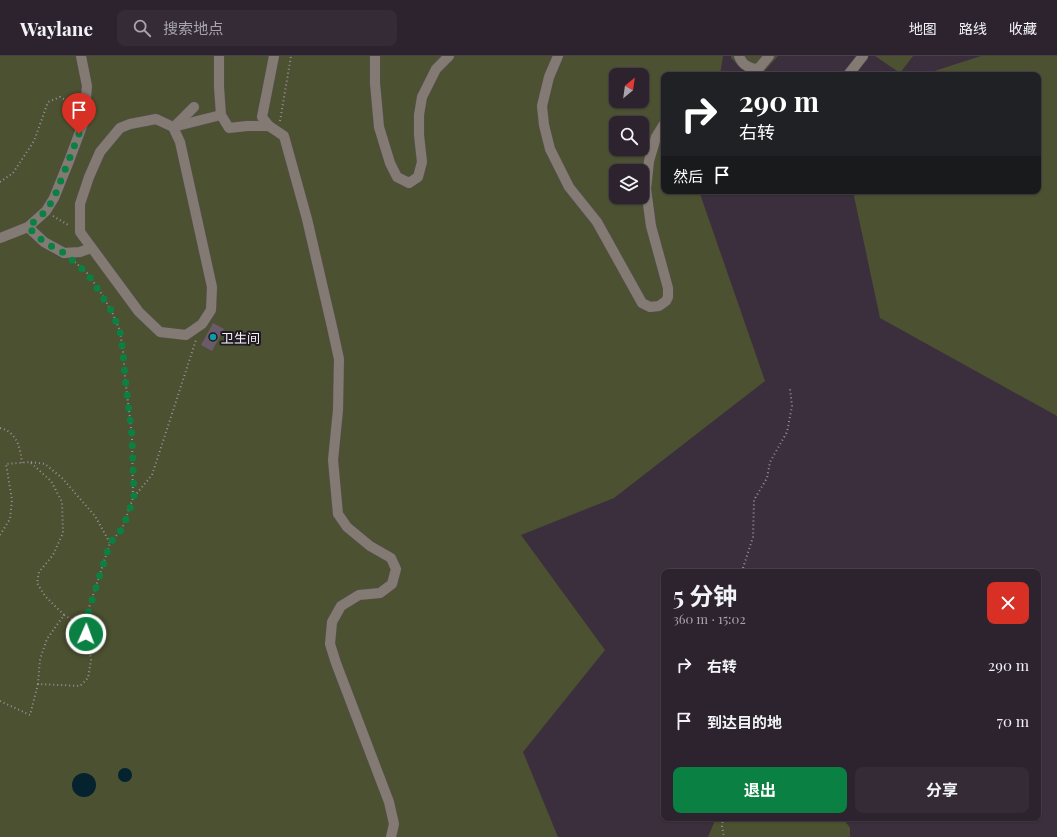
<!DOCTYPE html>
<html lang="zh">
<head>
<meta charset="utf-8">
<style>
	body { margin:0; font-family:"Playfair Display","Noto Sans SC",serif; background:#352b36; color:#f1f3f6; height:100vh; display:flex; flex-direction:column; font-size:15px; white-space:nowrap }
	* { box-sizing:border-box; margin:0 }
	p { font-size:13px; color:#a7a4aa }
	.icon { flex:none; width:22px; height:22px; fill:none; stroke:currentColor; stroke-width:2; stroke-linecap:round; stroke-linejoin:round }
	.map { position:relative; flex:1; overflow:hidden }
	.drawer { position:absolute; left:661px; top:513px; width:380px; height:252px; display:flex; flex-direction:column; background:#2d232e; border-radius:8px; box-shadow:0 1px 3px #0004,0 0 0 1px #48404a }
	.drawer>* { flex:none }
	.guide { position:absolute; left:661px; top:16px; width:380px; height:122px; border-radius:8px; box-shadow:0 1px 3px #0004,0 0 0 1px #48404a; background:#202124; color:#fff; overflow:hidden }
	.needle { width:26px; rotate:29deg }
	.tools { position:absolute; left:609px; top:12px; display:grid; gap:8px }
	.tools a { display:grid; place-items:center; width:40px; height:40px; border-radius:8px; background:#2d232e; box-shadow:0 1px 3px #0004,0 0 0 1px #48404a; font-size:20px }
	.pin { position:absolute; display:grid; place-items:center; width:34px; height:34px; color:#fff; margin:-41px -17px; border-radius:50% 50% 50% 0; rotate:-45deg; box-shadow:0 0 4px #0007 }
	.pin .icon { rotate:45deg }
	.me { position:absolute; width:44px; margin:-22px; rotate:2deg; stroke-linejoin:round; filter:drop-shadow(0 0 3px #0008) }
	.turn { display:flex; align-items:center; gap:14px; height:84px; padding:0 12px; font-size:18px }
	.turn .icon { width:52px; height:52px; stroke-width:2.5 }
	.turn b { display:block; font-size:28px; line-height:34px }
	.then { display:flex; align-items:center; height:38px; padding:0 12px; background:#0003; gap:8px; font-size:15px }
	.round { display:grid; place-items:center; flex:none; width:42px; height:42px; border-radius:8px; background:#352b36 }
	.summary { display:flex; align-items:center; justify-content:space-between; height:68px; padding:0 12px }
	h1 { font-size:24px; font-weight:700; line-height:30px }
	.button { display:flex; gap:8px; margin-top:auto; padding:8px 12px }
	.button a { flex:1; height:46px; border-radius:8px; background:#0b8043; color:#fff; font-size:16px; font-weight:700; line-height:46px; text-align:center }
	.button a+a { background:#352b36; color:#f1f3f6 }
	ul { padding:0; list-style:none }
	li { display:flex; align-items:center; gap:12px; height:56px; padding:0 12px }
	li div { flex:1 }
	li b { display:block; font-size:15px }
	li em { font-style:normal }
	header { display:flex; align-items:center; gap:24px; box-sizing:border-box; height:56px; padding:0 20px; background:#2d232e; border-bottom:1px solid #48404a }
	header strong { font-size:19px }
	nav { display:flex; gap:22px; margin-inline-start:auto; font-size:14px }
	.search { width:280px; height:36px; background:#352b36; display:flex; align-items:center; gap:10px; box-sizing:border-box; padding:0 14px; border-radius:8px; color:#a7a4aa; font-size:15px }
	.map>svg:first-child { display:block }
	.green { fill:#4c5131; fill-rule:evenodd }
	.water { fill:#05222f }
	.building { fill:#6a5a6a }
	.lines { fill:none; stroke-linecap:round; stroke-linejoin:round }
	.minor-casing { stroke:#5a4e5b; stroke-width:11 }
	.path { stroke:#9b909c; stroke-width:2; stroke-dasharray:1 3; stroke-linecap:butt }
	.minor { stroke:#827a73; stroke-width:10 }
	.route { stroke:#0b8043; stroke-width:7; stroke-dasharray:0 12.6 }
	.culture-dot { fill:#0f9aa8; stroke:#1f1920; stroke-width:1.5 }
	.labels { text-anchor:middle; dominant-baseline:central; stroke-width:4; stroke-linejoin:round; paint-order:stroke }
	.poi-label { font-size:13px; fill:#f9f0f9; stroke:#1f1920; text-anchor:start }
</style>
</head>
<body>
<header>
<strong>Waylane</strong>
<div class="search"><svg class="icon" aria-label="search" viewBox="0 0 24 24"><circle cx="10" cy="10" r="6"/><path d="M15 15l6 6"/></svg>搜索地点</div>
<nav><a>地图</a><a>路线</a><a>收藏</a></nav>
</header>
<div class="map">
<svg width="1057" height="781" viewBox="0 0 1057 781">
	<rect width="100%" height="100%" fill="#3c2f3d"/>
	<!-- green -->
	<g class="green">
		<path d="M0,0H723L720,19H664V135H699L765,325L614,442L521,479L605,594L523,696L558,781H0ZM616,19H642V45H616ZM616,67H642V93H616ZM616,115H642V141H616Z"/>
		<path d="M731,0H778L761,19C746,19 741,12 731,2Z"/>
		<path d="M875,0H913L900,17Z"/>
		<path d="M981,0H1057V360L880,262L854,140L857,135H1038V19H922Z"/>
		<path d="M716,762H843L850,772V781H708Z"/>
	</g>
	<!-- water -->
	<g class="water">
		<circle cx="125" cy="719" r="7"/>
		<circle cx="84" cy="729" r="12"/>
	</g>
	<!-- building -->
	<path class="building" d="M213,267L224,273L212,295L201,289Z"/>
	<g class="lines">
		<defs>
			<g id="minor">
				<path d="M219,0V31L221,59L229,72L247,70H269"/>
				<path d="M274,0L262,61L269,70L284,80L307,163L332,271L339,303L338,354L333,404L338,458L347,471L370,490L391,502L396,513L392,528L380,537L359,539L341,550L332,566L330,588L336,607L389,746L394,768L391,781"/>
				<path d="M375,0V27L379,71L390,107L397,121L409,127L418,121L422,106L419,79V59L422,41L436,13L449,0"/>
				<path d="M558,0L549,21L542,50L544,69L550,93L569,131L597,166L642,247L650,251L659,250L666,245L668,241V232L651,170L646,133L649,105L656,81L664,68"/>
				<path d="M739,0C742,8 746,10 754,13L759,12L769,0"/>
				<path d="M848,19L863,0"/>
				<path d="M156,63L173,71L180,86L212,231L211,254L202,268L186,279L160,276L139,256L80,176V148L89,121L100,96L120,72L130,68Z"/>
				<path d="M175,70L194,51"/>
				<path d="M173,71L221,59"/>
				<path d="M28,171L44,186L64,197L80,196L91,192"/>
				<path d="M0,182L28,171L46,155L54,142L69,105L84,65L87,30L81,0"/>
			</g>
		</defs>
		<!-- minor casing -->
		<use href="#minor" class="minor-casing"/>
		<!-- path -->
		<g class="path">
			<path d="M280,65L291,0"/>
			<path d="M0,126L13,117L34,85L48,46L60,41L75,49"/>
			<path d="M53,160L70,170"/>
			<path d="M75,206L88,218L101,237L112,256L120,275L123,296L125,321L132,380L133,441"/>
			<path d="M0,372C17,376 20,391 22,407"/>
			<path d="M31,406L45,408L62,422L95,460L110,487"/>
			<path d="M0,479L10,463L12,444L6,408L30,406L51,425L62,446L63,477L53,499L39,516L37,527L45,540L64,559L47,583L40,603L38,628L80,630L88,622L91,604L88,587L83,570L110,487L122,473L133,442L152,419L196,284"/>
			<path d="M743,516V512L753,481L754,444L767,422L770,406L787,376L792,350L790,333"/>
			<path d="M64,559L83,570"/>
			<path d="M0,645L30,659L38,628"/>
			<path d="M723,762L722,770L724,781"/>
		</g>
		<!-- minor -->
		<use href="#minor" class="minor"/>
	</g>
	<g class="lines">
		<!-- route -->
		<path class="route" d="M79,78L54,142L46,155L28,171L44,186L64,197L88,218L112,256L120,275L123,296L125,321L132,380L134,442L122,473L110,487L84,570L86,578"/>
	</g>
	<!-- markers -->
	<circle class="culture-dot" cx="213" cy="281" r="4"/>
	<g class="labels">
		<!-- poi labels -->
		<g class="poi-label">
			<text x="221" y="281">卫生间</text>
		</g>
	</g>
</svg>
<div class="tools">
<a><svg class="needle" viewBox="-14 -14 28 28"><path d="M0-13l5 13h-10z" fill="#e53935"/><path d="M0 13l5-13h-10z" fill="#a7a4aa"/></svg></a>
<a><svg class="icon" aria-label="search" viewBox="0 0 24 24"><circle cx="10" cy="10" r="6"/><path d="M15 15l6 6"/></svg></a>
<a><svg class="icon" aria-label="layers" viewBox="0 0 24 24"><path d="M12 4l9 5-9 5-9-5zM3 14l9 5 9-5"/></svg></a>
</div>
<div class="pin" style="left:79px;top:78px;background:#d93025"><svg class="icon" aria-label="arrive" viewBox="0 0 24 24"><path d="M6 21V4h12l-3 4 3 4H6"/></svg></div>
<svg class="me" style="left:86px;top:578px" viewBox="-20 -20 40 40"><circle r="17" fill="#0b8043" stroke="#fff" stroke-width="3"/><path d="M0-11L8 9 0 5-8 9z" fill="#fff"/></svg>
<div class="guide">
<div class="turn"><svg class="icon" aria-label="right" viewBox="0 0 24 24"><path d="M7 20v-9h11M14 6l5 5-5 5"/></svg><div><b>290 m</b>右转</div></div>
<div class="then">然后<svg class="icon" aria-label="arrive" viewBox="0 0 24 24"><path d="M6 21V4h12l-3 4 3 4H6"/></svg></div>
</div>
<section class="drawer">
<div class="summary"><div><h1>5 分钟</h1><p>360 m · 15:02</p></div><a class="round" style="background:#d93025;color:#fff"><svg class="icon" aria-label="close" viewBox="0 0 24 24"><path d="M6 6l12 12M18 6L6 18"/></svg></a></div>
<ul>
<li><svg class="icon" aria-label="right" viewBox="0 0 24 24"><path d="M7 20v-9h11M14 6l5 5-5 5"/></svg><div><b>右转</b></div><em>290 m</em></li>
<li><svg class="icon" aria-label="arrive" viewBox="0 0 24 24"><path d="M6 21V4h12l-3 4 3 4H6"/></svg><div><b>到达目的地</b></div><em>70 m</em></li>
</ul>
<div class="button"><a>退出</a><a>分享</a></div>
</section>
</div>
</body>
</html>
